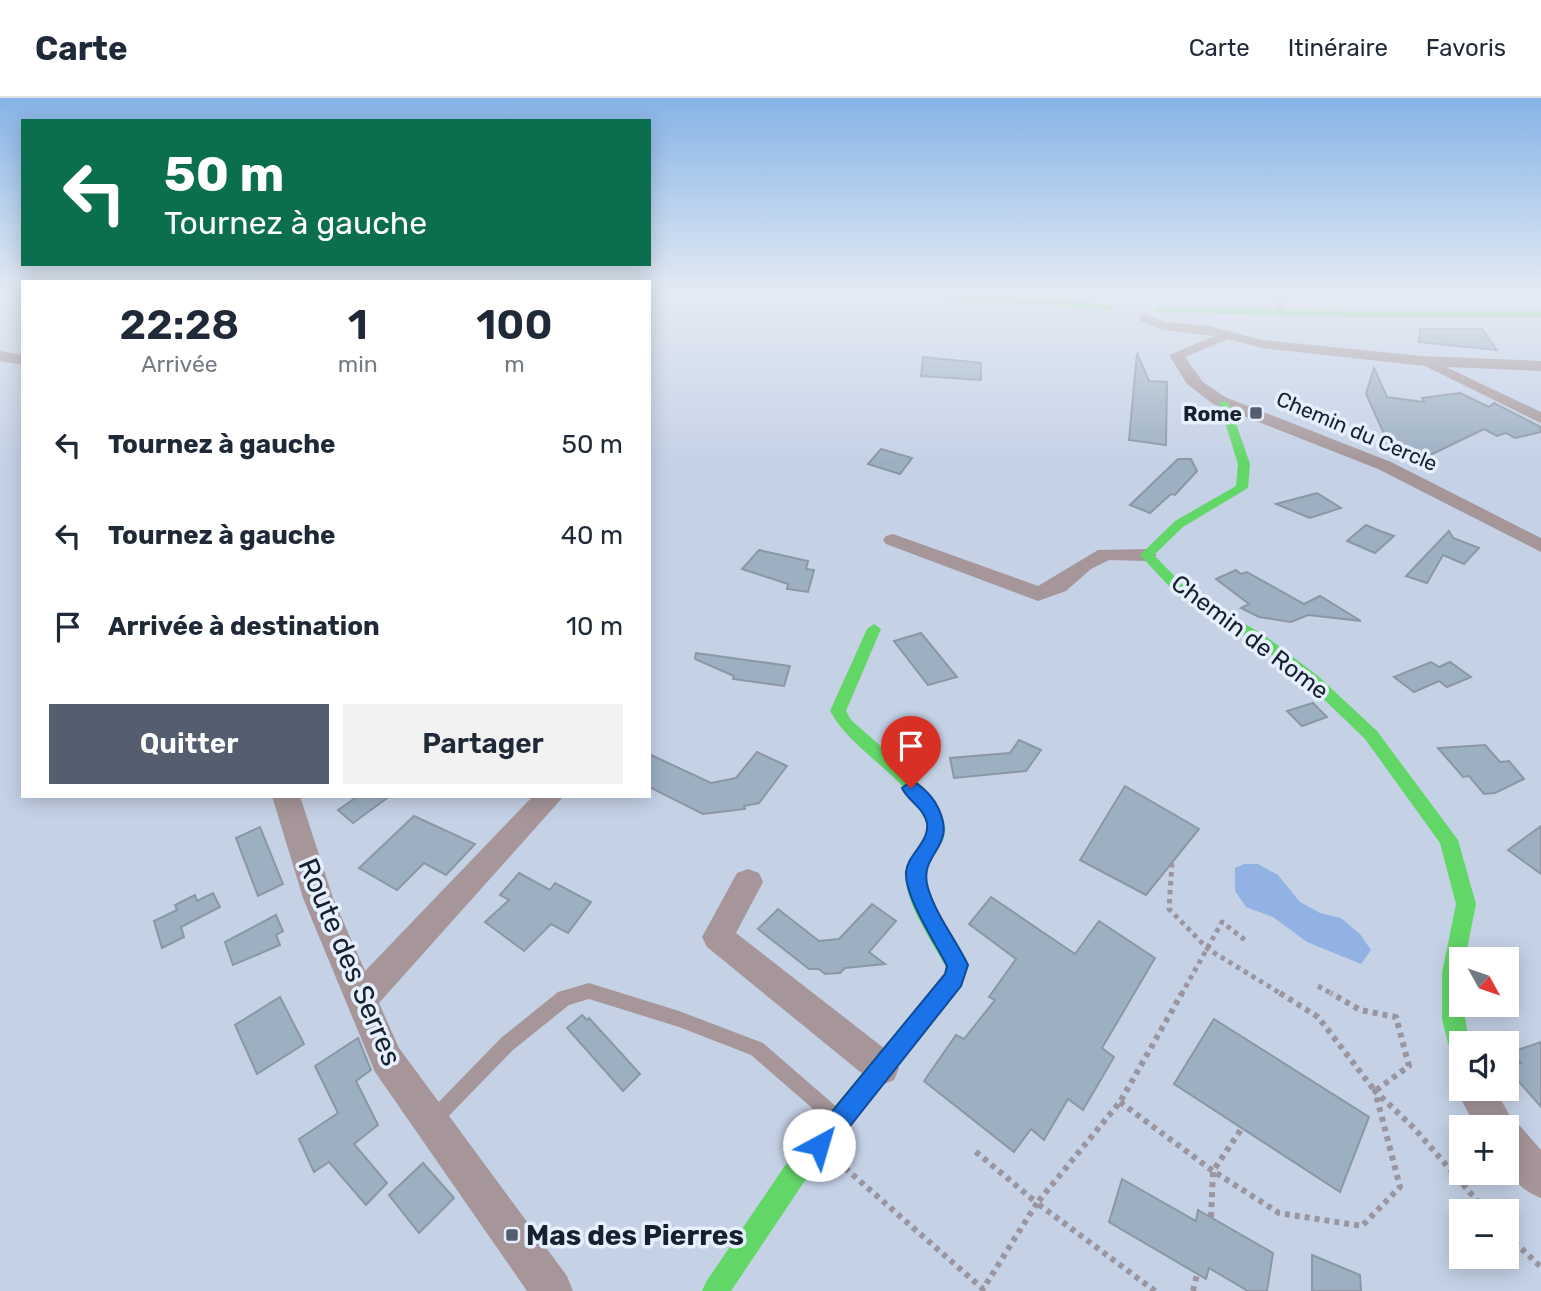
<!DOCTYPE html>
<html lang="fr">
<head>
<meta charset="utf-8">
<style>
	body { margin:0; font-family:Rubik,sans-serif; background:#f2f2f3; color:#1f2937; height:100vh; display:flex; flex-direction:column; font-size:26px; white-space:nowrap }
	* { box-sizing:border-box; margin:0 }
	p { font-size:23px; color:#747a83 }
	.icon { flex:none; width:38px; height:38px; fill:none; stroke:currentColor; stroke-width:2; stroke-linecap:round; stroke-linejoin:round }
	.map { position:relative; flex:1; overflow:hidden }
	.drawer { position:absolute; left:21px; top:182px; width:630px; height:518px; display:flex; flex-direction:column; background:#fff; border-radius:0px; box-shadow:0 4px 18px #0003 }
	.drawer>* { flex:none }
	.guide { position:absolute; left:21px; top:21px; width:630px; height:147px; border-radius:0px; box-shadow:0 4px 18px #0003; background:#0b6e4f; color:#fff; overflow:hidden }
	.needle { width:46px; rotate:130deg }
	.buttons { position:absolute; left:1449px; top:849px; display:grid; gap:14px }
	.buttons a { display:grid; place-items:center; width:70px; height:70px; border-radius:0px; background:#fff; box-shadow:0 4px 18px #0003; font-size:35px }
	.pin { position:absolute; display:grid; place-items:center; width:60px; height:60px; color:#fff; margin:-72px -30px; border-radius:50% 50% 50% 0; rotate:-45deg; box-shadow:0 0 7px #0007 }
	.pin .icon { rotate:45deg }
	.me { position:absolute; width:77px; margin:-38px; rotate:39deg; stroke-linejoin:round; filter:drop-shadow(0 0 5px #0008) }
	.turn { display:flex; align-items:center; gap:24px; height:147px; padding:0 28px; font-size:32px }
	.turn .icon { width:91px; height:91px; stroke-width:2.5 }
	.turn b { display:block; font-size:49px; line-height:60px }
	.eta { display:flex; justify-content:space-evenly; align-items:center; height:119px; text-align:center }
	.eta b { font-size:42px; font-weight:600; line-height:49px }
	.action { display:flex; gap:14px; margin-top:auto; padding:14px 28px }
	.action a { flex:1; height:80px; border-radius:0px; background:#545e6e; color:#fff; font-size:28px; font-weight:600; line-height:80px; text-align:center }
	.action a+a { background:#f2f2f3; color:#1f2937 }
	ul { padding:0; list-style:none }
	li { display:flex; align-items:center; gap:21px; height:91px; padding:0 28px }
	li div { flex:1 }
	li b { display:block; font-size:26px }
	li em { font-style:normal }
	header { display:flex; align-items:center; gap:42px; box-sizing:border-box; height:98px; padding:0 35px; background:#fff; border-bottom:2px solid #e0e1e3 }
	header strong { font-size:33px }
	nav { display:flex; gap:38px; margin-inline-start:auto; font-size:24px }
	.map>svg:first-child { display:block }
	.water { fill:#91b2e3 }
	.building { fill:#9cb0c2; stroke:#8a97a5; stroke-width:2 }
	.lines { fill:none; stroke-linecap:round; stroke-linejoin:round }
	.path-far1 { stroke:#9a969f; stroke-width:5; stroke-dasharray:4.5 4.5; stroke-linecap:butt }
	.path { stroke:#9a969f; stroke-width:6; stroke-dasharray:5 5; stroke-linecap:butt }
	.lane { fill:#a6969a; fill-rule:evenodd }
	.street { fill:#a6969a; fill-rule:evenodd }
	.fast { fill:#63d668; fill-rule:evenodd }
	.route { fill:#1a73e8; stroke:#114b97; stroke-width:2 }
	.poi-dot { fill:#545e6e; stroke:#e5effe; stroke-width:2.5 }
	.labels { text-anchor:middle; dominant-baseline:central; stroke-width:7; stroke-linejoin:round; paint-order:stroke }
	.far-poi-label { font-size:21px; font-weight:bold; fill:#17202d; stroke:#e5effe; text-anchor:end }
	.far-street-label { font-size:21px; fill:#17202d; stroke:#e5effe }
	.street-label { font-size:24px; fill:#17202d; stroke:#e5effe }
	.near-street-label { font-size:28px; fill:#17202d; stroke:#e5effe }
	.near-poi-label { font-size:28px; font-weight:bold; fill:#17202d; stroke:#e5effe; text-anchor:start }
</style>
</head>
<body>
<header>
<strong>Carte</strong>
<nav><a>Carte</a><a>Itinéraire</a><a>Favoris</a></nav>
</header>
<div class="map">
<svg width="1541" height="1193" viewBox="0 0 1541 1193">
	<rect width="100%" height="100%" fill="#c5d2e6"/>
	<!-- water -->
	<path class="water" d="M1244,766H1258L1278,777L1300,804L1320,815L1341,820L1360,836L1371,852L1361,866L1307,844L1273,819L1246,809L1235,793V770Z"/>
	<!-- building -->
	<g class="building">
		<path d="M1420,231H1482L1497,252L1419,244Z"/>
		<path d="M1137,255L1149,283L1167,284L1166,347L1129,342Z"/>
		<path d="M923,259L981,265V282L921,278Z"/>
		<path d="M1374,270L1387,299L1424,304L1422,300L1460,295L1489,309L1494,305L1541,329V334L1515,340L1506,335L1497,338L1484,331L1420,362L1378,345L1386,340L1366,296Z"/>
		<path d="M881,351L912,360L900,376L868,366Z"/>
		<path d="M1178,361H1191L1197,373L1175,397L1171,396L1150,415L1130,407Z"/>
		<path d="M1317,395L1341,410L1310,420L1276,406Z"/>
		<path d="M1366,427L1380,433L1394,438L1375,455L1347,443Z"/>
		<path d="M1449,433L1453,440L1479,450L1464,466L1443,457L1427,485L1406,478Z"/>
		<path d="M759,452L808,463L806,471L814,472L808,494L787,491L788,486L742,471Z"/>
		<path d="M1236,472L1241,476L1247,474L1304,506L1320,498L1361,523L1308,517L1291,524L1259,519L1241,510L1249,506L1216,481Z"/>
		<path d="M921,535L957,579L928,587L894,543Z"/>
		<path d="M696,555L790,568L784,588L733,581L734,578L695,561Z"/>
		<path d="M1431,564L1439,569L1450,564L1471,579L1447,589L1439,583L1414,594L1394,579Z"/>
		<path d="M1313,605L1327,619L1302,628L1287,613Z"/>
		<path d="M1019,642L1041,652L1026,673L954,680L950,660L1010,655Z"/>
		<path d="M1485,647L1500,664L1509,663L1524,681L1495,695L1484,696L1469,678L1463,679L1438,650Z"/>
		<path d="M757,654L787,668L759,705L744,708L745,711L703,716L649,689V656L711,685L736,680Z"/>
		<path d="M1125,688L1199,731L1146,797L1080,762Z"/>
		<path d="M358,698H390L353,725L338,712Z"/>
		<path d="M414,718L475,746L446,777L424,765L397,792L359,770Z"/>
		<path d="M1541,728V776L1508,752Z"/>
		<path d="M260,729L283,786L258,798L236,740Z"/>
		<path d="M519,775L550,792L555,785L591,804L568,835L551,826L524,853L485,824L509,802L500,797Z"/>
		<path d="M213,795L220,809L181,829L184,839L162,850L154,823L177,812L175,807L195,797L197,803Z"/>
		<path d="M991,799L1075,856L1099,823L1155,860L1102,950L1114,959L1083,1012L1068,1001L1044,1042L1031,1031L1014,1054L924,983L956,937L964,941L995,902L989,899L1016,861L969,826Z"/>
		<path d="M872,806L896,823L869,854L885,866L845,870L840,875L825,876L819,871H809L758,831L778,811L819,843L839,841Z"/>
		<path d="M276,817L283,833L276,837L280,847L233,867L225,844Z"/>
		<path d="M280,899L304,946L257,976L235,927Z"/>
		<path d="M582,917L587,922L589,920L640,976L623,993L567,930Z"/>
		<path d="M1214,921L1369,1019L1340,1094L1174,986Z"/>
		<path d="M358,940L371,972L356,983L378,1027L354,1046L387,1085L366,1107L329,1064L314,1074L299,1041L338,1015L315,968Z"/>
		<path d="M1541,944V1009L1507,970L1521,965L1512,954Z"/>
		<path d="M423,1065L454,1100L419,1135L389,1097Z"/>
		<path d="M1122,1081L1196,1123L1198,1112L1273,1155L1267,1193H1248L1209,1170L1206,1181L1109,1124Z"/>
		<path d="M1312,1157L1360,1177L1361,1193H1312Z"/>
	</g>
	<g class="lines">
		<!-- path-far1 -->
		<g class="path-far1">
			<path d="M1172,765L1169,811L1208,851L1283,897"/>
			<path d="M1318,888L1334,897"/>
			<path d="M1181,897L1222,824L1245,842"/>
		</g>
		<!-- path -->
		<g class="path">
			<path d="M1280,895L1318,919L1375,993L1409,968L1396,919L1360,912L1331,895"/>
			<path d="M1120,1004L1213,1073L1279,1115L1362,1128L1400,1089L1375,993L1415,1031L1486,1113"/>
			<path d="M845,1070L983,1191L1037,1105L975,1053"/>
			<path d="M1211,1119L1213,1073L1242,1030"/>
			<path d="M1507,1137L1541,1169"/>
			<path d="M1155,1193L1037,1105L1120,1004L1182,895"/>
			<path d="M1193,1193L1197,1176"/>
		</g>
		<!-- lane -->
		<g class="lane">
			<path d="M1118,197H1126L1132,201L1127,202Z"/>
			<path d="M1273,197H1279L1285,216L1280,215Z"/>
			<path d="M589,885L679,913L763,945L839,1011L842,1017L839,1023L833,1026L827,1023L751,957L679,929L589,901L569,907L513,952L440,1027L434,1030L428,1027L425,1021L428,1015L501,940L558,894Z"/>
		</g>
		<!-- street -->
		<g class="street">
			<path d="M1145,216L1166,224L1209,228L1262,242L1422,258L1541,263V273L1446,269L1541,314V325L1425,268L1262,250L1228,241L1185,259L1203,284L1225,299L1391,364L1541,440V454L1378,371L1213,306L1187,286L1169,257L1215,238L1163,232L1140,223V217Z"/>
			<path d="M0,253L23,257V267L0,263Z"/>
			<path d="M893,436L1038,488L1098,452L1147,451L1157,457L1147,463L1109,462L1091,471L1066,493L1038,503L886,446L883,442L886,438Z"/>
			<path d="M272,698H300L333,800L365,873L533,698H564L379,905L399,950L567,1178L573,1193H527L375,974L303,800Z"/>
			<path d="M748,771L759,775L763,784L736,835L894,958L899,970L894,982L882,987L870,982L707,849L702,839L737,775Z"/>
			<path d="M1460,977L1461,990H1494L1514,1025L1520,1028L1541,1052V1100C1504,1085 1507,1063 1507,1029H1476L1455,990Z"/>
		</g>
		<!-- fast -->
		<g class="fast">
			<path d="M928,197H968L1111,206L1115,209L1111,212L932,200Z"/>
			<path d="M1157,209L1350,213H1541V219H1350L1160,214L1157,213Z"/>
			<path d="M1220,303L1229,305L1250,366L1248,390L1183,429L1154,457L1189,493L1264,537L1318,578L1377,633L1458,742L1476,806L1465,861H1461V906H1463L1469,945H1461V968L1453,965L1442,921V875L1456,806L1440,745L1365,641L1308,586L1254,543L1179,499L1140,457L1175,423L1236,388L1238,366L1219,305Z"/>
			<path d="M874,526L881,531L846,613L851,622C873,642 950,703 945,734C943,753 923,763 925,782C929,814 954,839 967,868L964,881L802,1087L731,1193H702L706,1184L784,1069L945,876L946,869C933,845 900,798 906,770C911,753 933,742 925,722C910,680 852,654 830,613L867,531Z"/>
		</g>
	</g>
	<!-- sky -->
	<linearGradient id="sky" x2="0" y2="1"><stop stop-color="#85b3e6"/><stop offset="0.54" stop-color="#e5ebf4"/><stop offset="1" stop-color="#e5ebf4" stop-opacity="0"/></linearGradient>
	<rect width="1541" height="364" fill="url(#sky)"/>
	<!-- route -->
	<path class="route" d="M911,683C920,686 930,696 935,704C962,750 917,753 928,790C936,817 956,842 968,867L961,888L828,1056L819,1059L811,1056L807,1047L811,1039L945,876L947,868C936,846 904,798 906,774C907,757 930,744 927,725C924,710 908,703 902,690Z"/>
	<!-- markers -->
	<g class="poi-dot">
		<rect x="1249" y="308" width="14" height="14" rx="3.5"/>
		<rect x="505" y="1130" width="14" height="14" rx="3.5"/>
	</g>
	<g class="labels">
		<!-- far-poi labels -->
		<g class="far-poi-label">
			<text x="1242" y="315">Rome</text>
		</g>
		<!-- far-street labels -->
		<g class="far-street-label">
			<text transform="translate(1357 333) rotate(23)">Chemin du Cercle</text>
		</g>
		<!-- street labels -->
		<g class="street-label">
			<text transform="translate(1250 539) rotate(37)">Chemin de Rome</text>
		</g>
		<!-- near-street labels -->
		<g class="near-street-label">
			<text transform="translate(350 864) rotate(67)">Route des Serres</text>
		</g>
		<!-- near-poi labels -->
		<g class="near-poi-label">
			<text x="526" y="1137">Mas des Pierres</text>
		</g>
	</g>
</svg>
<div class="buttons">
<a><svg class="needle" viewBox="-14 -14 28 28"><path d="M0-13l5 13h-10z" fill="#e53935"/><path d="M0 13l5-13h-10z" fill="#747a83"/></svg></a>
<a><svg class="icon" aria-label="sound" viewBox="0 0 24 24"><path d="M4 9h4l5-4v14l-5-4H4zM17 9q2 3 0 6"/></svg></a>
<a>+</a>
<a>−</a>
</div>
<div class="pin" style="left:911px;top:690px;background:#d93025"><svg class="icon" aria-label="arrive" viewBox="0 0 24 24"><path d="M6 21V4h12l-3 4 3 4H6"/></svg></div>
<svg class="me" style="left:819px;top:1047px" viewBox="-20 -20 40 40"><circle r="19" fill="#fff"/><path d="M0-13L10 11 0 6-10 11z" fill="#1a73e8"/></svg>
<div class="guide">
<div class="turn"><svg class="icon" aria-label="left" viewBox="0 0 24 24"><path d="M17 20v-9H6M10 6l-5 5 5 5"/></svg><div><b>50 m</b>Tournez à gauche</div></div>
</div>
<section class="drawer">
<div class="eta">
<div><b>22:28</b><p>Arrivée</p></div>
<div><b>1</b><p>min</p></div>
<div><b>100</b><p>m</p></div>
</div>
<ul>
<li><svg class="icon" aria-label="left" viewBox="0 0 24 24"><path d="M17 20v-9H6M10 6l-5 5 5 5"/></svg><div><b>Tournez à gauche</b></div><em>50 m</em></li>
<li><svg class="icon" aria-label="left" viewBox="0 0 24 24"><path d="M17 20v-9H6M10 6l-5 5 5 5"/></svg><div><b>Tournez à gauche</b></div><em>40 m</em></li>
<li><svg class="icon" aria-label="arrive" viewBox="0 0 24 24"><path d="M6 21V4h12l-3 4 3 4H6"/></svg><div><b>Arrivée à destination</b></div><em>10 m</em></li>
</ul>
<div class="action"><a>Quitter</a><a>Partager</a></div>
</section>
</div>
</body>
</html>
